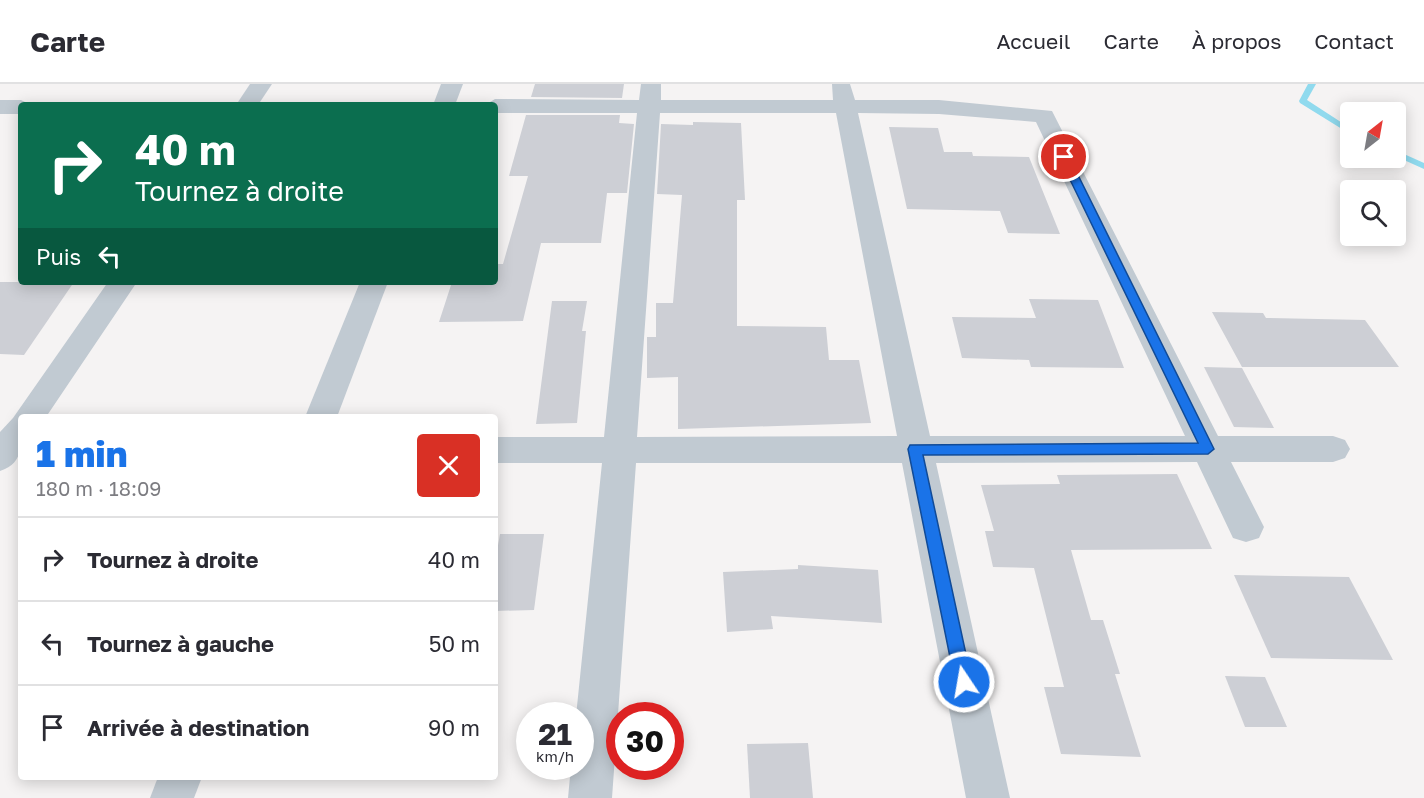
<!DOCTYPE html>
<html lang="fr">
<head>
<meta charset="utf-8">
<style>
	body { margin:0; font-family:"Golos Text",sans-serif; background:#f7f7f7; color:#2b2b33; height:100vh; display:flex; flex-direction:column; font-size:22px; white-space:nowrap }
	* { box-sizing:border-box; margin:0 }
	p { font-size:20px; color:#7c7c81 }
	.icon { flex:none; width:33px; height:33px; fill:none; stroke:currentColor; stroke-width:2; stroke-linecap:round; stroke-linejoin:round }
	.map { position:relative; flex:1; overflow:hidden }
	.details { position:absolute; left:18px; top:330px; width:480px; height:366px; display:flex; flex-direction:column; background:#fff; border-radius:6px; box-shadow:0 3px 15px #0003 }
	.details>* { flex:none }
	.hud { position:absolute; left:18px; top:18px; width:480px; height:183px; border-radius:6px; box-shadow:0 3px 15px #0003; background:#0b6e4f; color:#fff; overflow:hidden }
	.needle { width:39px; rotate:31deg }
	.controls { position:absolute; left:1340px; top:18px; display:grid; gap:12px }
	.controls a { display:grid; place-items:center; width:66px; height:66px; border-radius:6px; background:#fff; box-shadow:0 3px 15px #0003; font-size:30px }
	.speed { position:absolute; left:516px; top:618px; display:flex; gap:12px; font-size:30px; font-weight:700; text-align:center }
	.speed>* { display:grid; place-content:center; width:78px; height:78px; border-radius:50%; background:#fff; box-shadow:0 3px 15px #0003; line-height:1 }
	.speed small { font-size:15px; font-weight:400 }
	.speed .limit { border:9px solid #d22; background:#fff; color:#111 }
	.pin { position:absolute; display:grid; place-items:center; width:51px; height:51px; color:#fff; margin:-26px; border:3px solid #fff; border-radius:50%; box-shadow:0 2px 6px #0007 }
	.me { position:absolute; width:66px; margin:-33px; rotate:348deg; stroke-linejoin:round; filter:drop-shadow(0 0 4px #0008) }
	.turn { display:flex; align-items:center; gap:21px; height:126px; padding:0 18px; font-size:27px }
	.turn .icon { width:78px; height:78px; stroke-width:2.5 }
	.turn b { display:block; font-size:42px; line-height:51px }
	.then { display:flex; align-items:center; height:57px; padding:0 18px; background:#0003; gap:12px; font-size:22px }
	.round { display:grid; place-items:center; flex:none; width:63px; height:63px; border-radius:6px; background:#f7f7f7 }
	.head { display:flex; align-items:center; justify-content:space-between; height:102px; padding:0 18px }
	h1 { font-size:36px; font-weight:800; line-height:45px; color:#1a73e8 }
	ul { padding:0; list-style:none }
	li { display:flex; align-items:center; gap:18px; height:84px; padding:0 18px; border-top:2px solid #e1e1e2 }
	li div { flex:1 }
	li b { display:block; font-size:22px }
	li em { font-style:normal }
	header { display:flex; align-items:center; gap:36px; box-sizing:border-box; height:84px; padding:0 30px; background:#fff; border-bottom:2px solid #e1e1e2 }
	header strong { font-size:28px }
	nav { display:flex; gap:33px; margin-inline-start:auto; font-size:21px }
	.map>svg:first-child { display:block }
	.lines { fill:none; stroke-linecap:round; stroke-linejoin:round }
	.stream { fill:#90daee; fill-rule:evenodd }
	.building { fill:#cdcfd5 }
	.minor { fill:#c1cad2; fill-rule:evenodd }
	.route { fill:#1a73e8; stroke:#114b97; stroke-width:1.5 }
</style>
</head>
<body>
<header>
<strong>Carte</strong>
<nav><a>Accueil</a><a>Carte</a><a>À propos</a><a>Contact</a></nav>
</header>
<div class="map">
<svg width="1424" height="714" viewBox="0 0 1424 714">
	<rect width="100%" height="100%" fill="#f5f3f3"/>
	<g class="lines">
		<!-- stream -->
		<g class="stream">
			<path d="M1308,0H1316L1307,16L1350,44V50L1300,19L1299,17Z"/>
			<path d="M1395,66L1424,79V85L1395,72Z"/>
		</g>
	</g>
	<!-- building -->
	<g class="building">
		<path d="M535,0H624L622,14L531,13Z"/>
		<path d="M526,31H620L619,39L634,40L627,109H607L601,159H541L523,237L439,238L452,198H495V180H503L528,92H509Z"/>
		<path d="M693,38L741,39L745,116H737V242L826,243L829,276H859L871,339L678,345V293L647,294V253H656V219H673L682,111L657,110L661,40L693,41Z"/>
		<path d="M889,43L938,44L944,68H972L973,72L1029,73L1060,150L1008,149L1000,127L907,125Z"/>
		<path d="M0,198H74L24,271L0,270Z"/>
		<path d="M1029,215L1098,216L1124,284L1031,283L1029,276L962,274L952,233L1036,234Z"/>
		<path d="M552,217H587L582,247H586L577,339L536,340Z"/>
		<path d="M1212,228L1263,229L1266,234L1365,236L1399,283H1242Z"/>
		<path d="M1204,283L1242,284L1274,344L1234,343Z"/>
		<path d="M1177,390L1212,465L1071,466L1091,536H1103L1120,590H1115L1141,673L1061,670L1044,603H1064L1034,484L993,483L985,447H994L981,401L1060,400L1057,391Z"/>
		<path d="M500,450H544L534,526L495,527V478Z"/>
		<path d="M798,481L878,486L882,539L771,532L773,545L727,548L723,488L798,485Z"/>
		<path d="M1234,491L1349,493L1393,576L1271,574Z"/>
		<path d="M1225,592L1265,593L1287,643H1245Z"/>
		<path d="M808,659L813,714H750L747,660Z"/>
	</g>
	<g class="lines">
		<!-- minor -->
		<g class="minor">
			<path d="M250,0H272L258,21H236Z"/>
			<path d="M441,0H463L455,21H433Z"/>
			<path d="M641,0H661V16H833L832,0H850L855,16H939L1052,27L1218,352H1333L1345,356L1350,365L1345,374L1333,378H1231L1264,443L1259,454L1246,458L1233,454L1197,378L936,379L1010,714H966L902,379H636L612,714H568L571,682H580V632H576L602,379H495V353H604L637,29H495V21H485L495,15L639,16ZM660,29H836L897,352L637,353ZM858,29L939,30L1036,38L1185,352H930Z"/>
			<path d="M0,16H21L31,21H21V30H0Z"/>
			<path d="M108,198H137L46,333H21C21,356 26,379 0,387V348L13,334Z"/>
			<path d="M360,198H388L337,333H305Z"/>
			<path d="M158,693H202L194,714H150Z"/>
		</g>
	</g>
	<!-- route -->
	<path class="route" d="M1061,71L1069,73L1214,365L1208,370L923,371L972,598L970,604L964,606L958,604L955,598L908,365L910,361L1198,359L1059,73Z"/>
</svg>
<div class="controls">
<a><svg class="needle" viewBox="-14 -14 28 28"><path d="M0-13l5 13h-10z" fill="#e53935"/><path d="M0 13l5-13h-10z" fill="#7c7c81"/></svg></a>
<a><svg class="icon" aria-label="search" viewBox="0 0 24 24"><circle cx="10" cy="10" r="6"/><path d="M15 15l6 6"/></svg></a>
</div>
<div class="speed"><div>21<small>km/h</small></div><div class="limit">30</div></div>
<div class="pin" style="left:1064px;top:73px;background:#d93025"><svg class="icon" aria-label="arrive" viewBox="0 0 24 24"><path d="M6 21V4h12l-3 4 3 4H6"/></svg></div>
<svg class="me" style="left:964px;top:598px" viewBox="-20 -20 40 40"><circle r="17" fill="#1a73e8" stroke="#fff" stroke-width="3"/><path d="M0-11L8 9 0 5-8 9z" fill="#fff"/></svg>
<div class="hud">
<div class="turn"><svg class="icon" aria-label="right" viewBox="0 0 24 24"><path d="M7 20v-9h11M14 6l5 5-5 5"/></svg><div><b>40 m</b>Tournez à droite</div></div>
<div class="then">Puis<svg class="icon" aria-label="left" viewBox="0 0 24 24"><path d="M17 20v-9H6M10 6l-5 5 5 5"/></svg></div>
</div>
<section class="details">
<div class="head"><div><h1>1 min</h1><p>180 m · 18:09</p></div><a class="round" style="background:#d93025;color:#fff"><svg class="icon" aria-label="close" viewBox="0 0 24 24"><path d="M6 6l12 12M18 6L6 18"/></svg></a></div>
<ul>
<li><svg class="icon" aria-label="right" viewBox="0 0 24 24"><path d="M7 20v-9h11M14 6l5 5-5 5"/></svg><div><b>Tournez à droite</b></div><em>40 m</em></li>
<li><svg class="icon" aria-label="left" viewBox="0 0 24 24"><path d="M17 20v-9H6M10 6l-5 5 5 5"/></svg><div><b>Tournez à gauche</b></div><em>50 m</em></li>
<li><svg class="icon" aria-label="arrive" viewBox="0 0 24 24"><path d="M6 21V4h12l-3 4 3 4H6"/></svg><div><b>Arrivée à destination</b></div><em>90 m</em></li>
</ul>
</section>
</div>
</body>
</html>
